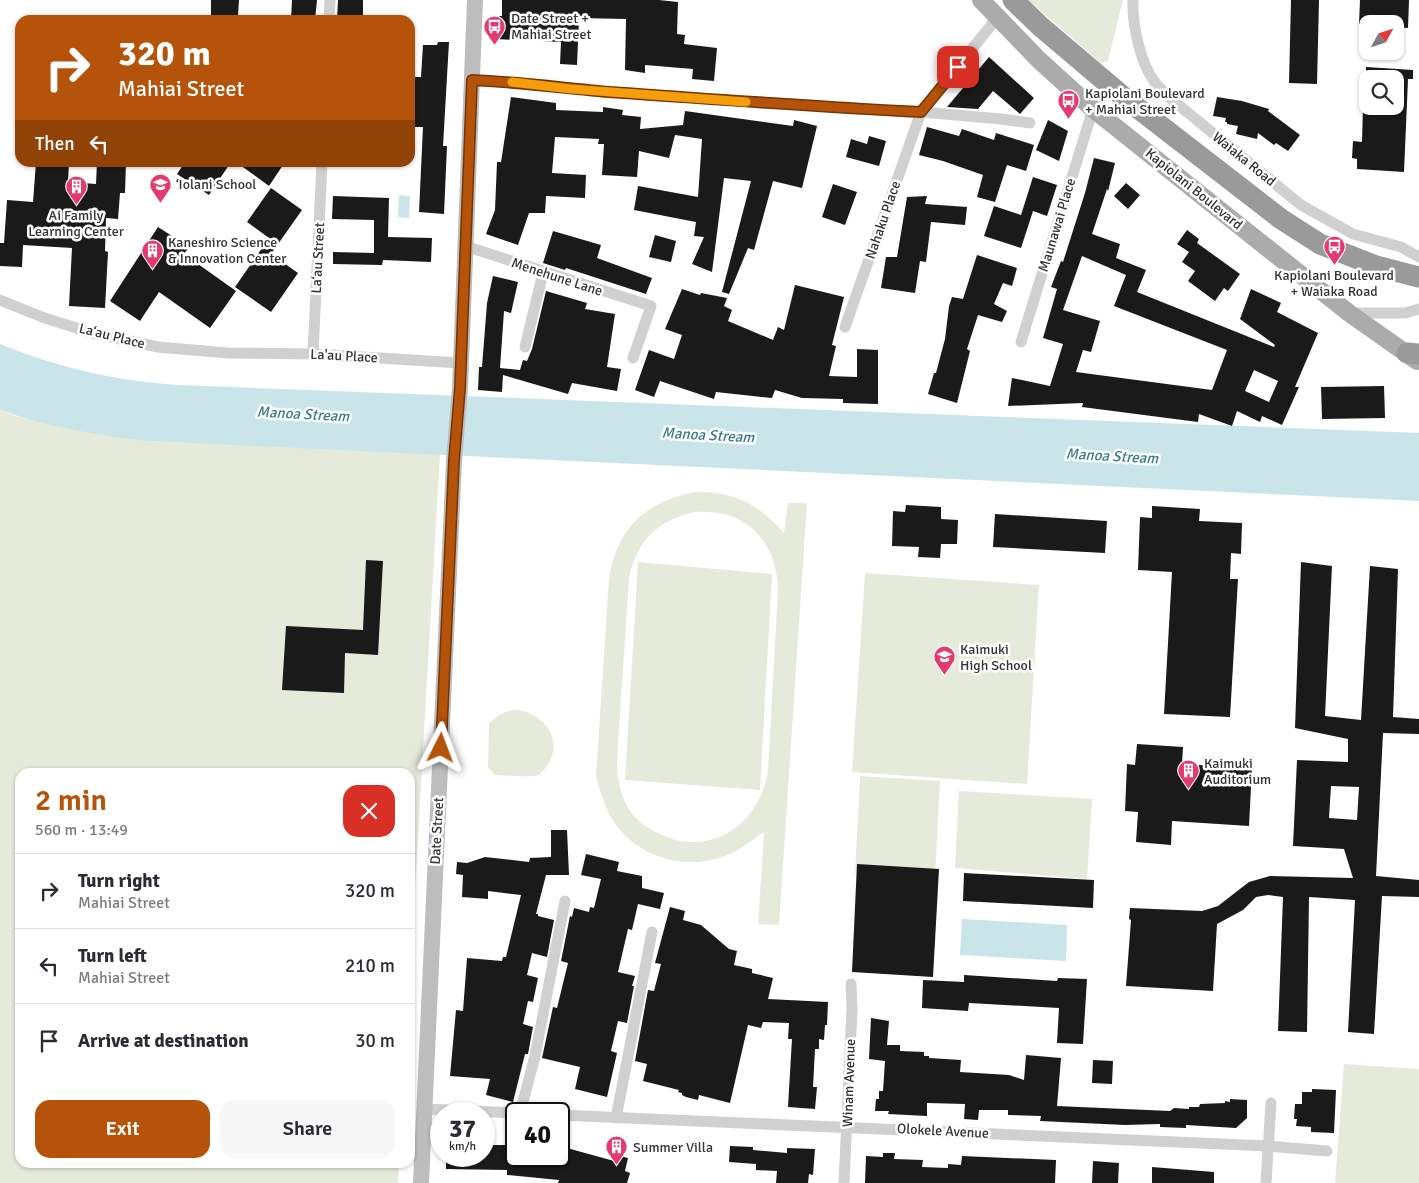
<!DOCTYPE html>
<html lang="en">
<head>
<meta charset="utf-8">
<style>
	body { margin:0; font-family:Signika,sans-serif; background:#f7f7f7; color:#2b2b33; height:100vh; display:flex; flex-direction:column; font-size:19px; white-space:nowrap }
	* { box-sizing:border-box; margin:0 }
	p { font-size:16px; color:#7c7c81 }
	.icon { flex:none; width:28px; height:28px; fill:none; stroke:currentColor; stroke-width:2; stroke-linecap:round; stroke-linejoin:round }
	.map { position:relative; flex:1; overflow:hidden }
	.side { position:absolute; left:15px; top:768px; width:400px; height:400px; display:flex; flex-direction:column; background:#fff; border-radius:15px; box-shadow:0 1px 4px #0004 }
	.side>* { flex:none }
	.guide { position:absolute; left:15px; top:15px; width:400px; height:152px; border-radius:15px; box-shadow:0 1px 4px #0004; background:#b45309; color:#fff; overflow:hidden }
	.needle { width:32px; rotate:50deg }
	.tools { position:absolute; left:1359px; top:15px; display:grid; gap:10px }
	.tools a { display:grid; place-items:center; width:45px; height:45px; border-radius:10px; background:#fff; box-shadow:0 1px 4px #0004; font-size:25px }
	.speed { position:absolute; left:430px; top:1102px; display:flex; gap:10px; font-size:25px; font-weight:700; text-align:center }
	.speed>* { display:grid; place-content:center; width:65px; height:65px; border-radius:50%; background:#fff; box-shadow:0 1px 4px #0004; line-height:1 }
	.speed small { font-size:12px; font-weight:400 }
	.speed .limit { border:2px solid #111; border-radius:8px; background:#fff; color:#111 }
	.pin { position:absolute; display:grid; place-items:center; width:42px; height:42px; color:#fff; margin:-21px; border-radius:10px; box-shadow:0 2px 8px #0006 }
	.me { position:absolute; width:55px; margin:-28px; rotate:3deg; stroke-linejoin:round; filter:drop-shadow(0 0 4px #0008) }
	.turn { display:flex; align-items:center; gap:18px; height:105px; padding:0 20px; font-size:22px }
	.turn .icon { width:65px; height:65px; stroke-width:2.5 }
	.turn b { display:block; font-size:35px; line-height:42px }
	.then { display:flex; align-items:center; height:48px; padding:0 20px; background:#0003; gap:10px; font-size:19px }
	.round { display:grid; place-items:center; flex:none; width:52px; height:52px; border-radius:15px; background:#f7f7f7 }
	.headline { display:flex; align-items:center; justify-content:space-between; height:85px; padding:0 20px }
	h1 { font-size:30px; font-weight:600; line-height:38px; color:#b45309 }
	.cta { display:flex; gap:10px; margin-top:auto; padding:10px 20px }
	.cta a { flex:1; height:58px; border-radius:15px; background:#b45309; color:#fff; font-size:20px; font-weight:600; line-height:58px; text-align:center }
	.cta a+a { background:#f7f7f7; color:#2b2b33 }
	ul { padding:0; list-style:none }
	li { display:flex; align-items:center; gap:15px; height:75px; padding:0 20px; border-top:1px solid #e1e1e2 }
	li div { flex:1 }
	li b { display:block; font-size:19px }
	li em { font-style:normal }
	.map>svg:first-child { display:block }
	.green { fill:#e6eadb; fill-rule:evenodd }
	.water { fill:#c9e5ea }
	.building { fill:#1a1a1a; fill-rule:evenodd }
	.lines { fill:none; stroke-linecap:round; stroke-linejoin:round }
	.street { stroke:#d0d0d0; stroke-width:11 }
	.secondary { stroke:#bdbdbd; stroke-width:16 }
	.primary { stroke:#ababab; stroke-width:18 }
	.highway { stroke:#9a9a9a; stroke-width:21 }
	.route-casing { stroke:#753606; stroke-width:12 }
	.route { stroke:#b45309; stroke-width:9 }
	.slow { stroke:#f59e0b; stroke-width:9 }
	.labels { text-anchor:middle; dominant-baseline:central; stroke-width:5; stroke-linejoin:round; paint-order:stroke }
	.poi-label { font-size:14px; fill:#333; stroke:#fff; text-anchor:start }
	.street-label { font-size:14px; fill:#333; stroke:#fff }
	.water-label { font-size:15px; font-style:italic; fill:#3b7c89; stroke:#fff }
</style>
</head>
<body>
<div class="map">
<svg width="1419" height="1183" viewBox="0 0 1419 1183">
	<rect width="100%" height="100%" fill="#fff"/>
	<!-- green -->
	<g class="green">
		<path d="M1028,0H1123L1108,61L1101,63Z"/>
		<path d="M0,410L15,416L147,441L440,454L410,977V772H20V1162L399,1163L398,1183H0Z"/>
		<path d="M695,492C736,492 757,503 784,533L788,503H807L779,925L758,924L764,832C749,842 737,853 719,858C685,869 644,858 621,831C607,816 601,795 596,776L609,579C617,528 645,502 695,492ZM694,512C745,508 776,539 778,589L768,770C761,823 711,859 660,834C646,828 633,818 626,804C619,790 617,775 617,760L629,579C636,541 657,521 694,512Z"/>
		<path d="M638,562L772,574L760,790L625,780Z"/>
		<path d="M865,573L1039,585L1027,784L852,772Z"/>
		<path d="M517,710C543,713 563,738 549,763C546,767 543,772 538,775C530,778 505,775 495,775L488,767L489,724C497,715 505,710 517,710Z"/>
		<path d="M860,776L940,781L935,877L855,873Z"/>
		<path d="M959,791L1092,799L1087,879L955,868Z"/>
		<path d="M1344,1064L1419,1069V1183H1335Z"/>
	</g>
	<!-- water -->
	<g class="water">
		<path d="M399,195L410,196L409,218L398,217Z"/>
		<path d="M0,344C60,368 115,381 179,385L1419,433V501L147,441C97,435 48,427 0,410Z"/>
		<path d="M962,919L1067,925L1066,961L960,955Z"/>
	</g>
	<!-- building -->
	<g class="building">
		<path d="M211,0H239L238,16H232L231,20H219V15H211Z"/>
		<path d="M292,0H317L315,20H291Z"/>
		<path d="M338,0H363V20H337Z"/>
		<path d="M502,0H659L678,2L677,34L685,35L684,44L717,48L714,81L692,79L693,69L645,65V73L625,70L626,19L579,18L577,65L560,64L561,42L496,39L497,16H502Z"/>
		<path d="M1291,0H1319L1317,84L1289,83Z"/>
		<path d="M1360,0H1409L1408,28L1395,27V24H1359Z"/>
		<path d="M438,42H449L443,146H447L444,214L419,212L423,127H410V77H421L423,45H437Z"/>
		<path d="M989,57L1034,98L1020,114L993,91L978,109L947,107Z"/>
		<path d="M1366,67L1413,70V79H1408L1404,172L1357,169V159L1352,158L1353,141L1362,142L1363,106H1395V79H1366Z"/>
		<path d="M511,97L556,103V110L603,112V107L623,110L622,115L641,117L640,129L683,125L685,111L793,126L794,120L817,126L802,188L773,181L754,250L748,248L729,294L722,292L751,181L724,178L712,272L692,264L704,237L694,236L696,222L634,210L638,186L698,197L702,139L675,135L669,158L639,151L637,177L602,175L604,144H598L599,139L555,137L552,173L586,175L585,198L546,196L545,213H529L518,245L486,234L495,210L497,162H501Z"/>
		<path d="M1217,97L1242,101L1269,109L1268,111L1300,135L1288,151L1276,143L1274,145L1258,133L1257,139L1236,134L1238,126L1227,124V122H1225L1226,118L1213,116Z"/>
		<path d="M1048,120L1068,131L1059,161L1036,150Z"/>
		<path d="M927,127L959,136L962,129L994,140L996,133L1034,145L1026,171L1007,165L995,202L977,197L983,175L943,161L919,155Z"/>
		<path d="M869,136L886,141L879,166L846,157L851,139L867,144Z"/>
		<path d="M1094,158L1115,163L1108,191L1107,189L1092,234L1120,244L1116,258L1146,270L1137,292L1274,347L1275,345L1240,319L1251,289L1281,303L1277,312L1318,333L1295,387H1299L1282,425L1262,416L1260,422L1237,411L1232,426L1199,414L1198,422L1082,407L1083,403L1008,406L1012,378L1050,386L1063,344L1043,338L1057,289L1051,287L1061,261L1063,262L1085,193ZM1082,256L1126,275L1114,306L1227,350L1212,390L1076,372L1083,350L1091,352L1100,321L1063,310ZM1254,370L1278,381L1269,402L1245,391Z"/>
		<path d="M36,162H69L68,182L96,184L97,162H126L125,193H120L118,219L106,218L105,251L108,252L105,308L69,306L72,248L23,245L22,267L0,266V243H4L7,200L33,202Z"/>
		<path d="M185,162H231L209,195L177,174Z"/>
		<path d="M236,162H285L269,186Z"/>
		<path d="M1033,177L1057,185L1047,216L1033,211L1021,248L984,236L994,206L1021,215Z"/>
		<path d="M1126,183L1140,195L1128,209L1114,196Z"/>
		<path d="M833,184L857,192L845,225L822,217Z"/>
		<path d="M271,188L302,210L271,254L298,273L271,312L235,287L269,238L247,222Z"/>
		<path d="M333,196L389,198L388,237L432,238L431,262L383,260L382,265L333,264V252L374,253V220L332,219Z"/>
		<path d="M927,196L925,204L967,207L965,225L931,222L926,262L920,261L915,293L881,288L886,257H897L907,197Z"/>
		<path d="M158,227L189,247L184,254L236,291L210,328L159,292L140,321L110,301Z"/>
		<path d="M1187,230L1199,239L1197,243L1240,274L1228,291L1224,288L1215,301L1188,281L1195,271L1182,262L1189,252L1177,244Z"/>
		<path d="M553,231L601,245L597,258L652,278L646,294L566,268L565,270L543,263Z"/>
		<path d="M655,235L676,241L671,262L649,257Z"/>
		<path d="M977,255L1017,268L1012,286L1003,283L994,304L1007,311L1002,322L978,315L967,349L970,351L957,403L928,394L934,373H936L945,339L949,306L952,297L963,299Z"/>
		<path d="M493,276L518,282L511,313L504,311L500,368L520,370L523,360L527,361L532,349L546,291L587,303L585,309L615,314L607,367L621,369L617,391L572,383L568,394L503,375L502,392L478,390L479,367H482L487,303Z"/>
		<path d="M795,285L844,297L832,345L836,346L829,376L857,377V349L878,350V404L843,403V399L802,398L775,390L772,398L716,392L714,399L660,381L654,397L635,390L649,350L674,359L682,335L665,329L682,289L700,295L701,293L727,298L724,306L732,310L728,321L773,340L778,327L784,330Z"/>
		<path d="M1384,386L1385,418L1322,419L1321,387Z"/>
		<path d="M906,505L941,507V519L958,520L957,544H941L940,558L918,557L919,547L892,546L893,511L905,512Z"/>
		<path d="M1152,506L1200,509L1199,521L1242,523L1241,554L1231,553L1230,579H1238L1230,717L1164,714L1172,572L1138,570L1140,517L1152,518Z"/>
		<path d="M995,514L1107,521L1105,553L993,547Z"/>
		<path d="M366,560L383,561L378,655L345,653L344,693L282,690L286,626L363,630Z"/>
		<path d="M1301,562L1332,566L1325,716L1361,720L1370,566L1398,569L1393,717L1419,719V734L1383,733L1376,876L1419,880V897L1382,896L1374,1034L1348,1032L1355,900L1309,897L1307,1032L1278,1031L1283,897L1268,895L1256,897L1243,910L1217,924L1213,991L1126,986L1131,920L1129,919L1130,908L1202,911L1218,906L1249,882L1270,876L1353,878L1344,849L1293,846L1297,760L1348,762V739L1295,728ZM1331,786L1359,787L1357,820L1329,818Z"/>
		<path d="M1137,744L1183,747L1182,764L1252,768L1249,826L1172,821L1171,845L1136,842L1138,812L1125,811L1127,764L1135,765Z"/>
		<path d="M551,830H567L569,875H546L536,914H538V916L554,920L547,957L532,953L527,975L538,978L533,1002L528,1001L523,1024L533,1027L528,1054H525L513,1102L486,1095L490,1079L450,1076L456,1010L463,1011L467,958L502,961L503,957H506L521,895L488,891V899L462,897L463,875L456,874L457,862L467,863L485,857L529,862L530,858L551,857Z"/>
		<path d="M586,854L619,862L617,871L642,876V888L664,893L660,909L638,904L632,930L628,929L618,972L635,976L632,986H634L627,1023L618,1021L611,1051L617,1053L607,1097L575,1089L580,1067L542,1058L553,1007L557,1008L568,963L561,961L570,916L572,917L574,908L589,912L590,907L594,908L601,879L581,875Z"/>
		<path d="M857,864L939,869L933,977L852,972Z"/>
		<path d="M964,873L1094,880L1093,908L963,901Z"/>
		<path d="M670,907L685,911L683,920L701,925L729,949L737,951L734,965L752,969V973L773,978L768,999L828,1002L827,1025H825L824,1040L819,1039V1049H815L813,1087H817L815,1109L788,1107L792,1039H788L789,1023L763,1022L761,1028L748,1025L730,1103L699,1095L698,1100L686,1097L682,1095V1093L678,1092L679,1090L643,1081L647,1064L635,1061L648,990L654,991L661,964L655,963Z"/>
		<path d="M964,975L1057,981L1058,978L1087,979L1083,1044L1057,1043L1059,1008L969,1003L968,1011L922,1008L923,980L964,982Z"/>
		<path d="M871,1018L889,1021L887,1045H900V1051L924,1052V1056H929V1058L961,1060L960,1072L1009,1075L1024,1080L1026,1055L1061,1058L1057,1106L1170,1111L1174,1108L1189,1109V1107H1199L1200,1104L1225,1103V1101L1230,1102V1099L1247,1100V1118L1236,1128L1186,1125V1128L1160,1127V1124L1125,1125L1040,1121L1041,1116L1008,1115V1110H979L978,1120L964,1119L965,1104L927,1103V1116L888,1114L889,1111H875L876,1099H879V1091H883L885,1061L869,1059Z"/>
		<path d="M1093,1060L1113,1061L1112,1084L1092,1083Z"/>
		<path d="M1312,1089L1336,1090L1334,1133L1311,1132V1127L1296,1126L1297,1119H1294L1295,1104H1302V1092H1312Z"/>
		<path d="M484,1145H516V1156H565L567,1148L614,1161L616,1155L628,1158L625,1171L630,1173L627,1183H558L559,1180L507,1175V1170L446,1169V1156H484Z"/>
		<path d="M730,1146L753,1147V1150L787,1153V1148L815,1149L813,1175L809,1174L808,1183H776L777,1171L756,1170V1164L729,1162Z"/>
		<path d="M883,1153H895L894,1159L923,1160L922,1167L948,1168V1164L961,1165L962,1156L1056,1160L1055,1183H865L866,1156L883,1157Z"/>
		<path d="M1093,1161L1119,1163L1118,1183H1092Z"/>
		<path d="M1152,1167L1214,1172V1183H1152Z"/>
	</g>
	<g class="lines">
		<!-- street -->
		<g class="street">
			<path d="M1133,0C1132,23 1140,62 1154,81C1158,87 1165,92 1170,98L1301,205L1353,234L1401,247L1419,257"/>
			<path d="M329,20L330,0"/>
			<path d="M472,80C518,82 563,88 609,92C713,99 817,107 921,112L997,18"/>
			<path d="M465,246L651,306L633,358"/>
			<path d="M0,300L42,317L92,333L158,347L228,353L313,354L461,363"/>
			<path d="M1349,313H1405L1419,309"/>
			<path d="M845,327L921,112L1001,119L1030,123"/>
			<path d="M1021,342L1093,109"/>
			<path d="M525,347L543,273"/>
			<path d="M313,354L322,162"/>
			<path d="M424,1109L541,1114"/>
			<path d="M520,1113L535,1056L565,901"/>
			<path d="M559,1115L1268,1146L1327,1151"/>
			<path d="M616,1118L652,932"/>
			<path d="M844,1183L852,1009L851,984"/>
			<path d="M1266,1183L1271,1103"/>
		</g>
		<!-- secondary -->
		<path class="secondary" d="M421,1183L454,461L460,388L475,0"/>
		<!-- primary -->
		<path class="primary" d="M981,0L1039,60L1093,109L1349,313L1417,361"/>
		<!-- highway -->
		<g class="highway">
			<path d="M1013,0L1040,26L1126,99L1281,219L1320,244L1376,266L1419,277"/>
			<path d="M1407,353L1419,354"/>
		</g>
	</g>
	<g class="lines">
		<defs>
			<path id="route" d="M441,748L454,460L460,388L472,80C518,82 563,88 609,92C713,99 817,107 921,112L958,67"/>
		</defs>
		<!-- route casing -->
		<use href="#route" class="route-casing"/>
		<!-- route -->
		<use href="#route" class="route"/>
		<!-- slow -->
		<path class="slow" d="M512,82L571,89L746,102"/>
	</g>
	<!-- icons -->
	<defs>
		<symbol id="bus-pin" viewBox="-11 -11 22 30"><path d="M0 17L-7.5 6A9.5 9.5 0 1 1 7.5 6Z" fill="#e43a6e" stroke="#fff"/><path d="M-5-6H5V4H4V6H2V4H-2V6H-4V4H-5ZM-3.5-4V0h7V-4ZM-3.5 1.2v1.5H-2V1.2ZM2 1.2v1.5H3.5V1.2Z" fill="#fff"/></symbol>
		<symbol id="school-pin" viewBox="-11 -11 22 30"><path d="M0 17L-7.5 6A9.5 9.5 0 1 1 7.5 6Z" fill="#e43a6e" stroke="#fff"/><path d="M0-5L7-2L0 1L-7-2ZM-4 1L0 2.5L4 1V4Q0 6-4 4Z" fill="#fff"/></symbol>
		<symbol id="building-pin" viewBox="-11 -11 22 30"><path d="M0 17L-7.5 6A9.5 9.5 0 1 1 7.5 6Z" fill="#e43a6e" stroke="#fff"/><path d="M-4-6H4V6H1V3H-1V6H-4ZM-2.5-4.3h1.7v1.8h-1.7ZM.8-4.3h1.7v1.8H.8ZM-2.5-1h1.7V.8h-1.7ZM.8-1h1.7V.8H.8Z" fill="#fff"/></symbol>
	</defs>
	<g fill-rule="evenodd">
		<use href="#bus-pin" x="482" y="14" width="25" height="34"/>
		<use href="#bus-pin" x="1056" y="88" width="25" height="34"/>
		<use href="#school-pin" x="148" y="172" width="25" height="34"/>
		<use href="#building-pin" x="64" y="174" width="25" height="34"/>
		<use href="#bus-pin" x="1322" y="234" width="25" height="34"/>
		<use href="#building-pin" x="140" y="238" width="25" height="34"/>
		<use href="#school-pin" x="932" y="644" width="25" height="34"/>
		<use href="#building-pin" x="1176" y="758" width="25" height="34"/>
		<use href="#building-pin" x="604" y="1134" width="25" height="34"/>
	</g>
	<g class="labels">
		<!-- poi labels -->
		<g class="poi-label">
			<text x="511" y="18">Date Street +<tspan x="511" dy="16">Mahiai Street</tspan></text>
			<text x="1085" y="93">Kapiolani Boulevard<tspan x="1085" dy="16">+ Mahiai Street</tspan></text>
			<text x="176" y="184">ʻIolani School</text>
			<text x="76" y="215" text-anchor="middle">Ai Family<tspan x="76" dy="16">Learning Center</tspan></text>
			<text x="168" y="242">Kaneshiro Science<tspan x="168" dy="16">&amp; Innovation Center</tspan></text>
			<text x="1334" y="275" text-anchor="middle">Kapiolani Boulevard<tspan x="1334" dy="16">+ Waiaka Road</tspan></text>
			<text x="960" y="649">Kaimuki<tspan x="960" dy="16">High School</tspan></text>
			<text x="1204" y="763">Kaimuki<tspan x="1204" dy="16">Auditorium</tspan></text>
			<text x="633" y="1147">Summer Villa</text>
		</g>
		<!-- street labels -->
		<g class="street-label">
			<text transform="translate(1244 159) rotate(39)">Waiaka Road</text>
			<text transform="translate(1194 189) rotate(39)">Kapiolani Boulevard</text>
			<text transform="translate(883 220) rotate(-71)">Nahaku Place</text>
			<text transform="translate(1057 225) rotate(-73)">Maunawai Place</text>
			<text transform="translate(318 258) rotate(-87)">Laʻau Street</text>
			<text transform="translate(557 277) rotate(18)">Menehune Lane</text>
			<text transform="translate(112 336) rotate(14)">Laʻau Place</text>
			<text transform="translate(344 356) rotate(3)">La'au Place</text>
			<text transform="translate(437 831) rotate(-87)">Date Street</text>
			<text transform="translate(849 1083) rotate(-88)">Winam Avenue</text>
			<text transform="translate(943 1131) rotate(3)">Olokele Avenue</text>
		</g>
		<!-- water labels -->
		<g class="water-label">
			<text transform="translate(303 414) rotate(3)">Manoa Stream</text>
			<text transform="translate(708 435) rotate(3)">Manoa Stream</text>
			<text transform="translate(1112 456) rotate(3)">Manoa Stream</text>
		</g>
	</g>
</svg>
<div class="tools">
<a><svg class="needle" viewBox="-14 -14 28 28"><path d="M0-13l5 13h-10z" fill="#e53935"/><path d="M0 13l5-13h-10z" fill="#7c7c81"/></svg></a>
<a><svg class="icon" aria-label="search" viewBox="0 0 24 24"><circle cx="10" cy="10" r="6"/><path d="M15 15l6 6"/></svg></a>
</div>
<div class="speed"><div>37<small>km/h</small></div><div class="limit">40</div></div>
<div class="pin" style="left:958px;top:67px;background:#d93025"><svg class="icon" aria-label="arrive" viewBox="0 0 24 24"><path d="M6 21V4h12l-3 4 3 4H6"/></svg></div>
<svg class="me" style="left:441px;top:748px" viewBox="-20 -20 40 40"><path d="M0-17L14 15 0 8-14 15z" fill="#b45309" stroke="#fff" stroke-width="4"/></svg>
<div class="guide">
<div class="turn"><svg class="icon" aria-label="right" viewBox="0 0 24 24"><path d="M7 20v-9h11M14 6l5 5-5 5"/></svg><div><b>320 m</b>Mahiai Street</div></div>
<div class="then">Then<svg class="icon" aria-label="left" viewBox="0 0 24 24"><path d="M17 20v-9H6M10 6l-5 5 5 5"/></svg></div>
</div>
<section class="side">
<div class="headline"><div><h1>2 min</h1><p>560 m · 13:49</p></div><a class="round" style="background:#d93025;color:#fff"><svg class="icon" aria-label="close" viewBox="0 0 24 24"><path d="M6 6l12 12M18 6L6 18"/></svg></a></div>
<ul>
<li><svg class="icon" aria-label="right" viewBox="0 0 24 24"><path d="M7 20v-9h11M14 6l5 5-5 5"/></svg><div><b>Turn right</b><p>Mahiai Street</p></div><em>320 m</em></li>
<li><svg class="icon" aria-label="left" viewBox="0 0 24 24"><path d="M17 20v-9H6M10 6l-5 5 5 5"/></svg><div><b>Turn left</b><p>Mahiai Street</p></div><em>210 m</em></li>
<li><svg class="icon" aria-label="arrive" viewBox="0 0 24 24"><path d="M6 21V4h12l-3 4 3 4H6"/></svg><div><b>Arrive at destination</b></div><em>30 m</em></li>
</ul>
<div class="cta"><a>Exit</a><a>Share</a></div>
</section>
</div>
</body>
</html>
